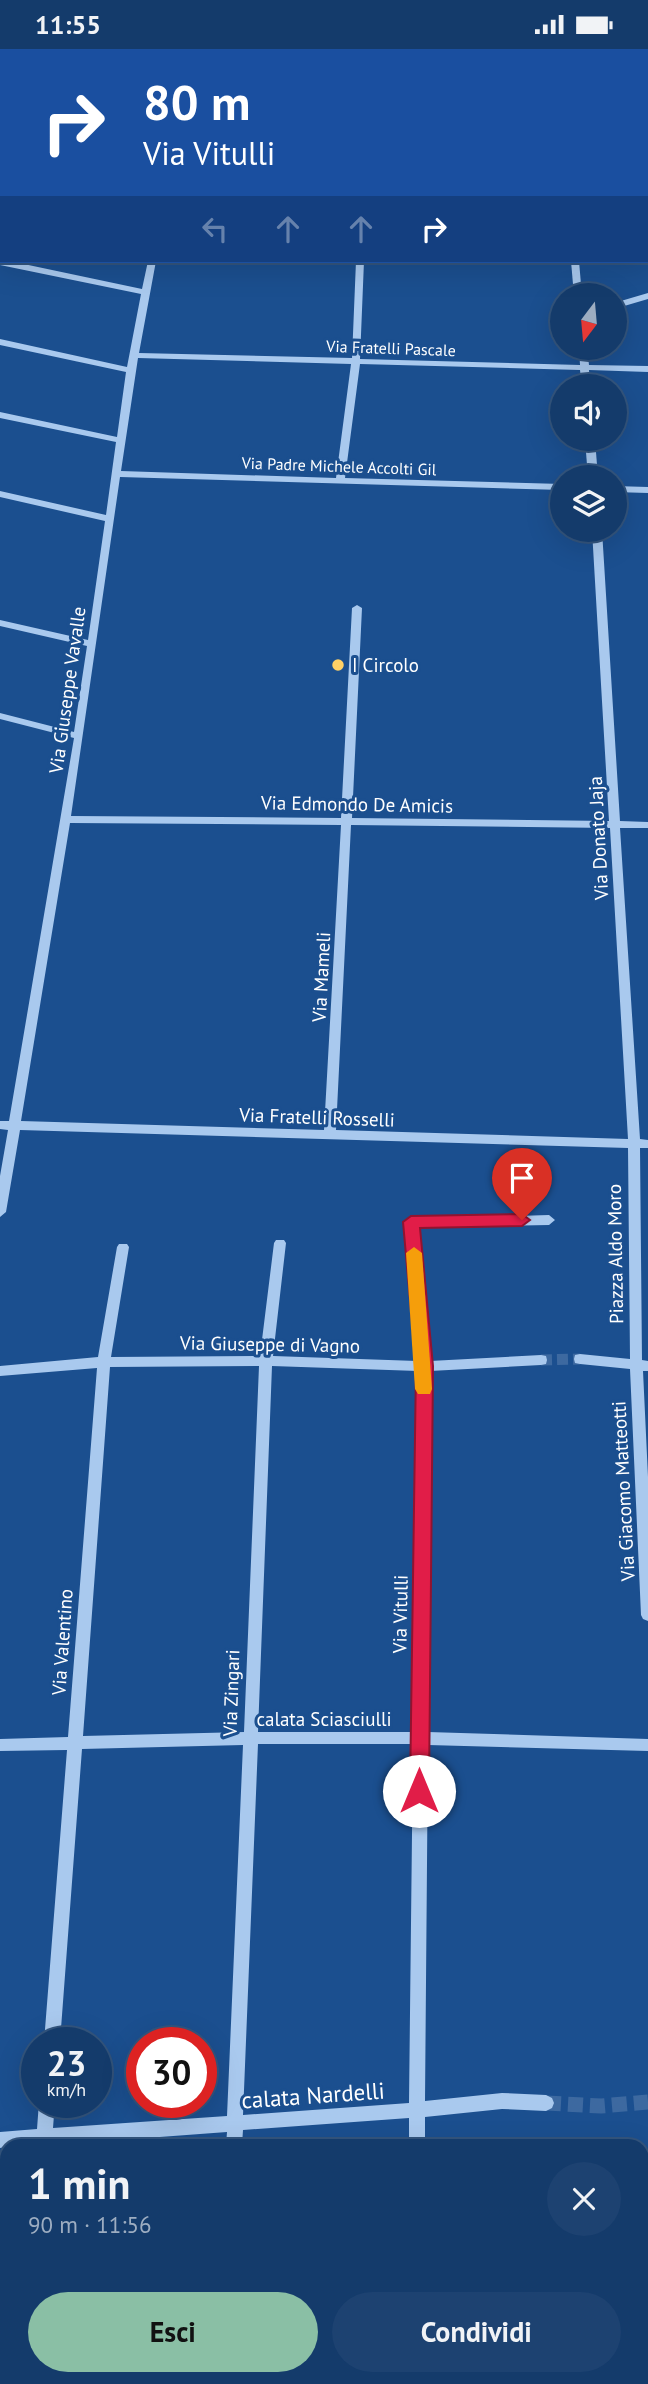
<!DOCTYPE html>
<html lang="it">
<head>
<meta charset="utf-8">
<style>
	body { margin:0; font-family:"PT Sans",sans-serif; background:#1d4271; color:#f1f3f6; height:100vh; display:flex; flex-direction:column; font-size:26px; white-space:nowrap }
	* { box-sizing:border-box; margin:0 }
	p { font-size:23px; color:#9dadc1 }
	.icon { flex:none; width:38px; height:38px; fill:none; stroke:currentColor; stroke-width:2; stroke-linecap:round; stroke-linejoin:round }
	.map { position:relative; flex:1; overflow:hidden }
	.panel { position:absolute; left:0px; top:2090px; width:649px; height:247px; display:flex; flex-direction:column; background:#143b6b; border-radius:21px 21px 0 0; box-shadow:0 7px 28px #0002,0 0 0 2px #33557e }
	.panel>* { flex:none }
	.guide { position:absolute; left:0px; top:0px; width:649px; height:214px; box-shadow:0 7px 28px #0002,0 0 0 2px #33557e; background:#1a4fa0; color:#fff; overflow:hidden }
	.needle { width:46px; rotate:196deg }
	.fabs { position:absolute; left:550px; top:234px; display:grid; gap:14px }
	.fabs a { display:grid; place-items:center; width:77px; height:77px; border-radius:50%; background:#143b6b; box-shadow:0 7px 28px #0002,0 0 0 2px #33557e; font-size:35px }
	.speed { position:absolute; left:21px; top:1978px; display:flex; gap:14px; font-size:35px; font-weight:700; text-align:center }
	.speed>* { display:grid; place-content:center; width:91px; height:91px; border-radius:50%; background:#143b6b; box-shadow:0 7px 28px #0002,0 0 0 2px #33557e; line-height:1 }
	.speed small { font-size:18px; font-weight:400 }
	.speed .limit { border:10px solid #d22; background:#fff; color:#111 }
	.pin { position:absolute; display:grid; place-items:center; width:60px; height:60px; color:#fff; margin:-72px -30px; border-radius:50% 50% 50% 0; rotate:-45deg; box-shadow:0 0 7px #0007 }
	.pin .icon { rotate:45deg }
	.me { position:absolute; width:77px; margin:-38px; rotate:0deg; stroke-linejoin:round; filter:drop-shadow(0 0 5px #0008) }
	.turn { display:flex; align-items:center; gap:24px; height:147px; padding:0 28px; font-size:32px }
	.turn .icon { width:91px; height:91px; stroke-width:2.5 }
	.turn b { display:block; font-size:49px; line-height:60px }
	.lanes { display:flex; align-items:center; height:66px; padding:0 28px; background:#0003; justify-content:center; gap:35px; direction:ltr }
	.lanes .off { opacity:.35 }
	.round { display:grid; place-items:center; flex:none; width:74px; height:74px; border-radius:37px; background:#1d4271 }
	.overview { display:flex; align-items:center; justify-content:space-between; height:119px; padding:0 28px }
	h1 { font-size:42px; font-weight:700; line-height:52px }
	.primary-button { display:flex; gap:14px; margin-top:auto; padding:14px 28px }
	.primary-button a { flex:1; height:80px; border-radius:42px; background:#8abfa5; color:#111; font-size:28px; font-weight:700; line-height:80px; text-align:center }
	.primary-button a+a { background:#1d4271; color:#f1f3f6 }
	.status { display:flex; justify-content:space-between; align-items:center; height:49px; padding:0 35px; background:#143b6b; direction:ltr }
	.status svg { height:19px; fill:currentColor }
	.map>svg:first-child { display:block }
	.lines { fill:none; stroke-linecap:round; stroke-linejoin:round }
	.minor-tunnel-far1 { stroke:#3d69a0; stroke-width:11; stroke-dasharray:11 5; stroke-linecap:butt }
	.minor-tunnel { stroke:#3d69a0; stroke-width:15; stroke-dasharray:15 7; stroke-linecap:butt }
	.minor { fill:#a9c9ee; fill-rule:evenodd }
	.route { fill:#e11d48; stroke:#92132f; stroke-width:2 }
	.slow { fill:#f59e0b }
	.poi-dot { fill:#ffd166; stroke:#1b4f8f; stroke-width:2.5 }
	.labels { text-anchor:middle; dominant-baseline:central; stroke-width:6; stroke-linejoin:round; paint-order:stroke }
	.far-street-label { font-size:16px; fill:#fff; stroke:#1b4f8f }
	.poi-label { font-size:19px; fill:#fff; stroke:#1b4f8f; text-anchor:start }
	.street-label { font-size:19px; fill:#fff; stroke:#1b4f8f }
	.near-street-label { font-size:23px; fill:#fff; stroke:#1b4f8f }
</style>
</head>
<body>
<div class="status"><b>11:55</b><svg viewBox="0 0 49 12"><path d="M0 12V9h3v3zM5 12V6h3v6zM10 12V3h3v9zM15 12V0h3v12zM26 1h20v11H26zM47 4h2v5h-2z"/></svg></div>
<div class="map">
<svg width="648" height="2335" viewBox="0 0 648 2335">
	<rect width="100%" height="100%" fill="#1b4f8f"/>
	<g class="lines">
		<!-- minor-tunnel-far1 -->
		<path class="minor-tunnel-far1" d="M541,1311L580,1310"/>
		<!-- minor-tunnel -->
		<path class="minor-tunnel" d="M546,2054L601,2057L648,2053"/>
		<!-- minor -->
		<g class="minor">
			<path d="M47,0H55L45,2Z"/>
			<rect x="365" y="0" width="8" height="2"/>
			<path d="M533,0H543L545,2H535Z"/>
			<path d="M558,0H569L556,2Z"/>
			<rect x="0" y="51" width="2" height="5"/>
			<rect x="0" y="76" width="2" height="5"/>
			<rect x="0" y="178" width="2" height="6"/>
			<path d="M0,210L142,240L148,212H156L139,304L352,309L356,212H364L360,310L580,316L579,299H587L589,316L648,317V323L589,321L590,338H582L580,321L360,315L345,429L562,435V441L120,428L71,767L341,769L352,559L357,556L362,559L352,769L609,772L592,481H602L620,772L648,773V779H620L640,1090L648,1091V1099H640L642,1311L648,1312V1322H643L648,1428V1572L643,1570L641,1566L630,1320L580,1315L575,1314L574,1310L575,1306L580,1305L630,1310L628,1099L20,1081L6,1163L0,1168V1127L8,1081L0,1080V1072H9L74,689L0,670V664L74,683L87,597L0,577V571L88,591L105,472L0,448V442L106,466L116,393L0,369V363L117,388L126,323L0,296V290L127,318L141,245L0,216ZM138,309L351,315L336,429L121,422ZM70,774L341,776L324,1081L21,1072ZM351,776L610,779L628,1090L336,1081Z"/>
			<path d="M571,212H579L582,247H574Z"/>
			<path d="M648,244V250L614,260V254Z"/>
			<path d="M585,390H595L598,429H588Z"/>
			<path d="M614,437L648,438V444L614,443Z"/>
			<path d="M549,1166L555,1171L549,1176L418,1178L430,1312L541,1306L546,1307L547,1311L546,1315L541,1316L430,1322L428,1683L648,1690V1702L428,1696L425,2052L502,2044L546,2046L552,2049L554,2054L552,2059L546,2062L502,2060L425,2068V2096H409V2069L243,2081L242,2096H226L227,2083L52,2096H7V2098L0,2099V2083L37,2080L39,2053H55L53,2079L227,2067L243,1696L82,1700L60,1993H44L67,1701L0,1702V1690L68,1688L97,1319L0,1327V1317L98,1308L117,1198L119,1195H127L129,1198L111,1308L260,1307L274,1194L276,1191H284L286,1194L273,1307L417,1312L405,1173L407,1170ZM259,1317L244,1683L83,1687L110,1318ZM272,1317L418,1322L414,1683H258ZM258,1695H413L409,2054L243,2066Z"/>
			<path d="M15,2329H32V2335H14Z"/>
			<path d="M216,2329H233V2335H215Z"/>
			<path d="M408,2329H424L425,2335H407Z"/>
		</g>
	</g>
	<!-- route -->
	<path class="route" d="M522,1165L530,1171L522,1177L420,1179L433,1317L429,1742L426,1748L419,1751L412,1748L410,1742L416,1317L403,1173L411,1167Z"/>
	<!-- slow -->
	<path class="slow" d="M414,1198L422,1204L432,1340L430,1345H418L415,1340L406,1204Z"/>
	<!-- markers -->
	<circle class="poi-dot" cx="338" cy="616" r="7"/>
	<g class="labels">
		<!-- far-street labels -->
		<g class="far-street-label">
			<text transform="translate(391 299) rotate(2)">Via Fratelli Pascale</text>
			<text transform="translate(339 417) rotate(2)">Via Padre Michele Accolti Gil</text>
		</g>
		<!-- poi labels -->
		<g class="poi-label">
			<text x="352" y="616">I Circolo</text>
		</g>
		<!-- street labels -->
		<g class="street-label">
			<text transform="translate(67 641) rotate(-82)">Via Giuseppe Vavalle</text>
			<text transform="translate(357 755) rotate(1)">Via Edmondo De Amicis</text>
			<text transform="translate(598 789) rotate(-93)">Via Donato Jaja</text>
			<text transform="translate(321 928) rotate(-87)">Via Mameli</text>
			<text transform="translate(317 1068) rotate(2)">Via Fratelli Rosselli</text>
			<text transform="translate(615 1205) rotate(-91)">Piazza Aldo Moro</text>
			<text transform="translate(270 1295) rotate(1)">Via Giuseppe di Vagno</text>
			<text transform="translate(623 1442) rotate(-93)">Via Giacomo Matteotti</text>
			<text transform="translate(400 1565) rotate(-89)">Via Vitulli</text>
			<text transform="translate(62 1593) rotate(-86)">Via Valentino</text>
			<text transform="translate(231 1644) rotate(-88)">Via Zingari</text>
			<text x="324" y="1670">calata Sciasciulli</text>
		</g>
		<!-- near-street labels -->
		<g class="near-street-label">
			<text transform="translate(313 2046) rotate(-4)">calata Nardelli</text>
		</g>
	</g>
</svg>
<div class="fabs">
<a><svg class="needle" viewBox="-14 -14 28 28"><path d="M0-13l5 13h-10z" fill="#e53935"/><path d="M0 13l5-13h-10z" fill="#9dadc1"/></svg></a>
<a><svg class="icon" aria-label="sound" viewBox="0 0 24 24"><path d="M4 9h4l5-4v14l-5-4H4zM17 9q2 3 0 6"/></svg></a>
<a><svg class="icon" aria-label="layers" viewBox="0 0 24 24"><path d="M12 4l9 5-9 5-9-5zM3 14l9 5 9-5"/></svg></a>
</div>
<div class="speed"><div>23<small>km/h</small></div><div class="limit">30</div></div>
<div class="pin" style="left:522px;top:1171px;background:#d93025"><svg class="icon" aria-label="arrive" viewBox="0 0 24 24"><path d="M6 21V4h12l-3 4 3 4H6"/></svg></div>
<svg class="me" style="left:419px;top:1742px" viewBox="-20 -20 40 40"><circle r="19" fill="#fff"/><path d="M0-13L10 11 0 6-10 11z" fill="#e11d48"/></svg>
<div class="guide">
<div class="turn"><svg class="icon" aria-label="right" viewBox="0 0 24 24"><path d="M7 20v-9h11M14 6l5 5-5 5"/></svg><div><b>80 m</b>Via Vitulli</div></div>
<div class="lanes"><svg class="icon off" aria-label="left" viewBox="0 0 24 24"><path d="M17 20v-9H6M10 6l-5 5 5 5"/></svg><svg class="icon off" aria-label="ahead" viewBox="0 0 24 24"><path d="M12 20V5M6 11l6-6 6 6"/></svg><svg class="icon off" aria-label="ahead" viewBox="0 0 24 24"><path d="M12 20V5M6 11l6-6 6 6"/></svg><svg class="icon" aria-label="right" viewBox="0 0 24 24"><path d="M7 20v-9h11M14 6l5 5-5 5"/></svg></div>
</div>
<section class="panel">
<div class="overview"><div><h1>1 min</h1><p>90 m · 11:56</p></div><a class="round"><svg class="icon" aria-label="close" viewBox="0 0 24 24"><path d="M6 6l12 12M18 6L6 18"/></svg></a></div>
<div class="primary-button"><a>Esci</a><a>Condividi</a></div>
</section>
</div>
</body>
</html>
